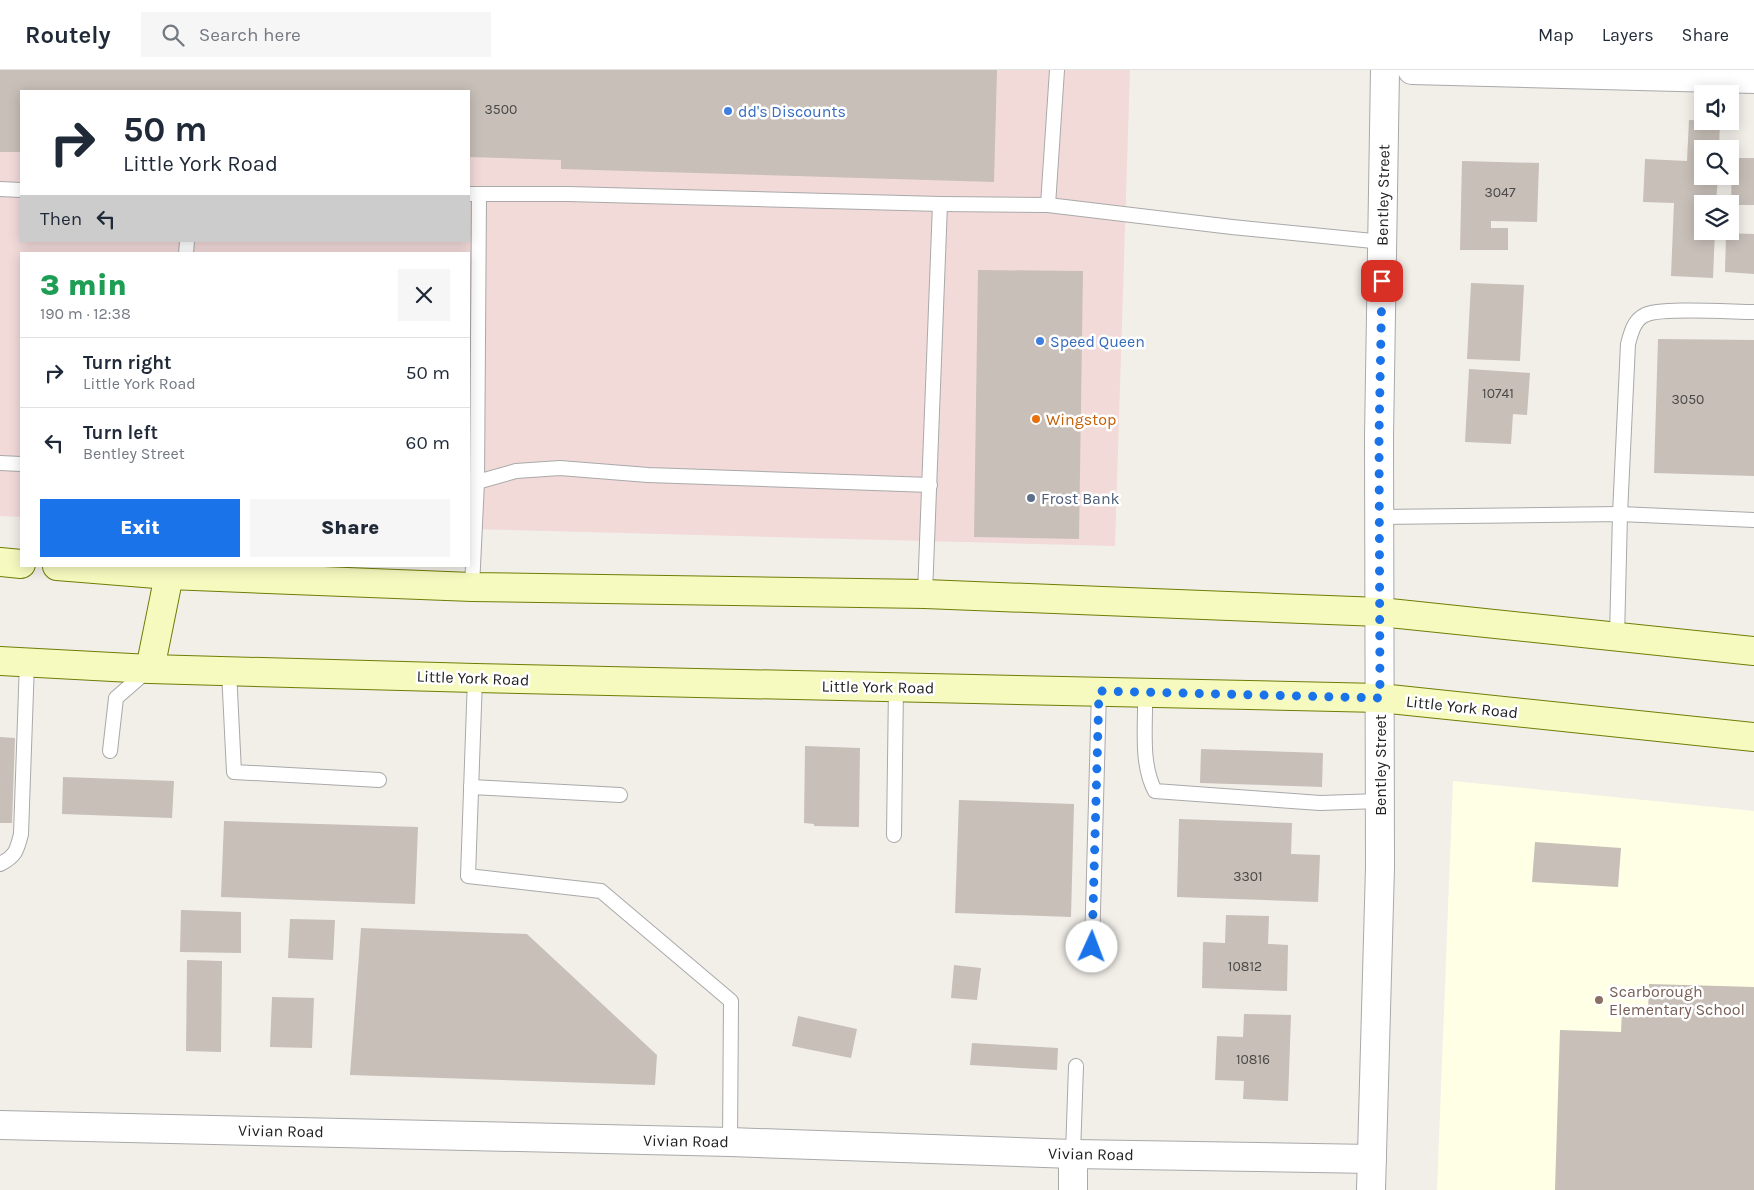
<!DOCTYPE html>
<html lang="en">
<head>
<meta charset="utf-8">
<style>
	body { margin:0; font-family:Karla,sans-serif; background:#f6f6f7; color:#1f2937; height:100vh; display:flex; flex-direction:column; font-size:19px; white-space:nowrap }
	* { box-sizing:border-box; margin:0 }
	p { font-size:16px; color:#747a83 }
	.icon { flex:none; width:28px; height:28px; fill:none; stroke:currentColor; stroke-width:2; stroke-linecap:round; stroke-linejoin:round }
	.map { position:relative; flex:1; overflow:hidden }
	.sheet { position:absolute; left:20px; top:182px; width:450px; height:315px; display:flex; flex-direction:column; background:#fff; border-radius:0px; box-shadow:0 2px 12px #0003 }
	.sheet>* { flex:none }
	.hud { position:absolute; left:20px; top:20px; width:450px; height:152px; border-radius:0px; box-shadow:0 2px 12px #0003; background:#fff; color:#1f2937; overflow:hidden }
	.tools { position:absolute; left:1694px; top:15px; display:grid; gap:10px }
	.tools a { display:grid; place-items:center; width:45px; height:45px; border-radius:0px; background:#fff; box-shadow:0 2px 12px #0003; font-size:25px }
	.pin { position:absolute; display:grid; place-items:center; width:42px; height:42px; color:#fff; margin:-21px; border-radius:10px; box-shadow:0 2px 8px #0006 }
	.me { position:absolute; width:55px; margin:-28px; rotate:2deg; stroke-linejoin:round; filter:drop-shadow(0 0 4px #0008) }
	.turn { display:flex; align-items:center; gap:18px; height:105px; padding:0 20px; font-size:22px }
	.turn .icon { width:65px; height:65px; stroke-width:2.5 }
	.turn b { display:block; font-size:35px; line-height:42px }
	.then { display:flex; align-items:center; height:48px; padding:0 20px; background:#0003; gap:10px; font-size:19px }
	.round { display:grid; place-items:center; flex:none; width:52px; height:52px; border-radius:0px; background:#f6f6f7 }
	.overview { display:flex; align-items:center; justify-content:space-between; height:85px; padding:0 20px }
	h1 { font-size:30px; font-weight:800; line-height:38px; color:#1e9e55 }
	.button { display:flex; gap:10px; margin-top:auto; padding:10px 20px }
	.button a { flex:1; height:58px; border-radius:0px; background:#1a73e8; color:#fff; font-size:20px; font-weight:800; line-height:58px; text-align:center }
	.button a+a { background:#f6f6f7; color:#1f2937 }
	ul { padding:0; list-style:none }
	li { display:flex; align-items:center; gap:15px; height:70px; padding:0 20px; border-top:1px solid #e0e1e3 }
	li div { flex:1 }
	li b { display:block; font-size:19px }
	li em { font-style:normal }
	header { display:flex; align-items:center; gap:30px; box-sizing:border-box; height:70px; padding:0 25px; background:#fff; border-bottom:1px solid #e0e1e3 }
	header strong { font-size:24px }
	nav { display:flex; gap:28px; margin-inline-start:auto; font-size:18px }
	.search { width:350px; height:45px; background:#f6f6f7; display:flex; align-items:center; gap:12px; box-sizing:border-box; padding:0 18px; border-radius:0px; color:#747a83; font-size:19px }
	.map>svg:first-child { display:block }
	.commercial { fill:#f2dad9; fill-rule:evenodd }
	.education { fill:#ffffe5 }
	.building { fill:#c7bfb8 }
	.lines { fill:none; stroke-linecap:round; stroke-linejoin:round }
	.service-casing { stroke:#a9a9a9; stroke-width:16 }
	.minor-casing { stroke:#a9a9a9; stroke-width:30 }
	.tertiary-casing { stroke:#a9a9a9; stroke-width:30 }
	.secondary-casing { stroke:#707d05; stroke-width:30 }
	.service { stroke:#fff; stroke-width:14 }
	.minor { stroke:#fff; stroke-width:28 }
	.tertiary { stroke:#fff; stroke-width:28 }
	.secondary { stroke:#f7fabf; stroke-width:28 }
	.route { stroke:#1a73e8; stroke-width:9; stroke-dasharray:0 16.2 }
	.shop-dot { fill:#3f7fe0; stroke:#fff; stroke-width:2 }
	.food-dot { fill:#e8710a; stroke:#fff; stroke-width:2 }
	.service-dot { fill:#5c6f8a; stroke:#fff; stroke-width:2 }
	.education-dot { fill:#8d6e63; stroke:#fff; stroke-width:2 }
	.labels { text-anchor:middle; dominant-baseline:central; stroke-width:5; stroke-linejoin:round; paint-order:stroke }
	.number-label { font-size:14px; fill:#4b4948 }
	.shop-label { font-size:16px; fill:#366cbe; stroke:#fff; text-anchor:start }
	.street-label { font-size:16px; fill:#222; stroke:#fff }
	.food-label { font-size:16px; fill:#c56008; stroke:#fff; text-anchor:start }
	.service-label { font-size:16px; fill:#4e5e75; stroke:#fff; text-anchor:start }
	.education-label { font-size:16px; fill:#785e54; stroke:#fff; text-anchor:start }
</style>
</head>
<body>
<header>
<strong>Routely</strong>
<div class="search"><svg class="icon" aria-label="search" viewBox="0 0 24 24"><circle cx="10" cy="10" r="6"/><path d="M15 15l6 6"/></svg>Search here</div>
<nav><a>Map</a><a>Layers</a><a>Share</a></nav>
</header>
<div class="map">
<svg width="1754" height="1120" viewBox="0 0 1754 1120">
	<rect width="100%" height="100%" fill="#f2efe9"/>
	<!-- commercial -->
	<path class="commercial" d="M0,0H1130L1115,476L469,459V184H21V447L0,446ZM21,21H469V171H21Z"/>
	<!-- education -->
	<path class="education" d="M1453,711L1754,741V1120H1437Z"/>
	<!-- building -->
	<g class="building">
		<path d="M0,0H997L994,112L561,99V90L469,87V21H21V82H0Z"/>
		<path d="M1689,50L1720,51L1719,79H1702V106H1718L1716,134H1702V161H1715L1713,208L1671,206L1674,133L1643,132L1645,89L1687,91Z"/>
		<path d="M1732,88H1754V135H1731Z"/>
		<path d="M1462,91L1539,93L1537,152L1491,151V158H1508V180H1460Z"/>
		<path d="M1726,163L1754,164V204L1725,202Z"/>
		<path d="M978,200L1083,201L1079,469L974,467Z"/>
		<path d="M1471,213L1524,215L1520,291L1467,289Z"/>
		<path d="M1658,269L1754,270V406L1654,403Z"/>
		<path d="M1469,299L1530,303L1527,345L1513,344L1511,374L1465,372Z"/>
		<path d="M0,667L15,668L12,753H0Z"/>
		<path d="M805,676L860,678L859,757L814,756V754L804,753Z"/>
		<path d="M1201,679L1323,683L1322,717L1200,713Z"/>
		<path d="M63,707L174,711L172,748L62,744Z"/>
		<path d="M959,730L1074,734L1071,847L955,843Z"/>
		<path d="M1179,749L1292,753L1291,784L1320,785L1318,832L1177,827Z"/>
		<path d="M224,751L418,757L415,834L221,827Z"/>
		<path d="M1535,772L1621,778L1618,817L1532,812Z"/>
		<path d="M181,840L241,842V883L180,882Z"/>
		<path d="M1226,845L1269,846L1268,874L1288,875L1287,921L1202,918L1203,872L1225,873Z"/>
		<path d="M290,849L335,850L333,890L288,888Z"/>
		<path d="M361,858L527,864L657,985L655,1015L350,1005Z"/>
		<path d="M187,890L222,891L221,982L186,981Z"/>
		<path d="M954,895L981,898L977,930L951,928Z"/>
		<path d="M1649,914L1754,917V1120H1555L1560,960L1621,962L1622,941L1648,942Z"/>
		<path d="M272,927L314,928L312,978L270,977Z"/>
		<path d="M1244,944L1291,945L1288,1031L1243,1029L1244,1011L1215,1010L1217,966L1243,967Z"/>
		<path d="M798,946L857,959L851,988L792,976Z"/>
		<path d="M972,973L1058,978L1057,1000L970,995Z"/>
	</g>
	<g class="lines">
		<defs>
			<g id="service">
				<path d="M0,119L21,120"/>
				<path d="M469,124H568L940,134L1048,135L1232,157L1383,172"/>
				<path d="M1048,135L1057,0"/>
				<path d="M186,184L187,171"/>
				<path d="M0,393L21,394"/>
				<path d="M469,412H477L516,401L560,398L648,405L930,415"/>
				<path d="M1379,447L1620,444L1754,450"/>
				<path d="M472,517L477,412L479,124"/>
				<path d="M925,524L940,134"/>
				<path d="M1617,567L1620,444L1628,274C1631,263 1634,250 1645,245C1660,237 1733,242 1754,242"/>
				<path d="M229,601L234,702L379,710"/>
				<path d="M475,608L468,806L601,821L731,931L730,1072"/>
				<path d="M1145,623C1146,654 1140,693 1155,721L1320,733L1380,731"/>
				<path d="M110,681L116,628L147,601"/>
				<path d="M471,717L620,725"/>
				<path d="M894,765L896,617"/>
				<path d="M0,794C16,786 17,780 21,764L27,592"/>
				<path d="M1092,877L1099,621"/>
				<path d="M1073,1084L1076,996"/>
			</g>
			<g id="minor">
				<path d="M1412,0L1754,9"/>
				<path d="M0,1055L730,1072L1073,1084L1372,1089"/>
				<path d="M1073,1120V1084"/>
			</g>
			<path id="tertiary" d="M1371,1120L1380,797L1379,366L1385,0"/>
			<g id="secondary">
				<path d="M0,492L21,494"/>
				<path d="M57,496L169,505L472,517L925,524L1380,542L1754,581"/>
				<path d="M0,591L150,599L475,608L1380,628L1754,667"/>
				<path d="M150,599L169,505"/>
			</g>
		</defs>
		<!-- service casing -->
		<use href="#service" class="service-casing"/>
		<!-- minor casing -->
		<use href="#minor" class="minor-casing"/>
		<!-- tertiary casing -->
		<use href="#tertiary" class="tertiary-casing"/>
		<!-- secondary casing -->
		<use href="#secondary" class="secondary-casing"/>
		<!-- service -->
		<use href="#service" class="service"/>
		<!-- minor -->
		<use href="#minor" class="minor"/>
		<!-- tertiary -->
		<use href="#tertiary" class="tertiary"/>
		<!-- secondary -->
		<use href="#secondary" class="secondary"/>
	</g>
	<g class="lines">
		<!-- route -->
		<path class="route" d="M1092,877L1099,621L1380,628L1379,366L1382,211"/>
	</g>
	<!-- markers -->
	<g class="shop-dot">
		<circle cx="728" cy="41" r="5"/>
		<circle cx="1040" cy="271" r="5"/>
	</g>
	<circle class="food-dot" cx="1036" cy="349" r="5"/>
	<circle class="service-dot" cx="1031" cy="428" r="5"/>
	<circle class="education-dot" cx="1599" cy="930" r="5"/>
	<g class="labels">
		<!-- number labels -->
		<g class="number-label">
			<text x="501" y="39">3500</text>
			<text x="1500" y="122">3047</text>
			<text x="1498" y="323">10741</text>
			<text x="1688" y="329">3050</text>
			<text x="1248" y="806">3301</text>
			<text x="1245" y="896">10812</text>
			<text x="1253" y="989">10816</text>
		</g>
		<!-- shop labels -->
		<g class="shop-label">
			<text x="738" y="41">dd's Discounts</text>
			<text x="1050" y="271">Speed Queen</text>
		</g>
		<!-- street labels -->
		<g class="street-label">
			<text transform="translate(1383 125) rotate(-89)">Bentley Street</text>
			<text transform="translate(473 608) rotate(2)">Little York Road</text>
			<text transform="translate(878 617) rotate(1)">Little York Road</text>
			<text transform="translate(1462 637) rotate(6)">Little York Road</text>
			<text transform="translate(1380 695) rotate(-90)">Bentley Street</text>
			<text transform="translate(281 1061) rotate(1)">Vivian Road</text>
			<text transform="translate(686 1071) rotate(1)">Vivian Road</text>
			<text transform="translate(1091 1084) rotate(1)">Vivian Road</text>
		</g>
		<!-- food labels -->
		<g class="food-label">
			<text x="1046" y="349">Wingstop</text>
		</g>
		<!-- service labels -->
		<g class="service-label">
			<text x="1041" y="428">Frost Bank</text>
		</g>
		<!-- education labels -->
		<g class="education-label">
			<text x="1609" y="921">Scarborough<tspan x="1609" dy="18">Elementary School</tspan></text>
		</g>
	</g>
</svg>
<div class="tools">
<a><svg class="icon" aria-label="sound" viewBox="0 0 24 24"><path d="M4 9h4l5-4v14l-5-4H4zM17 9q2 3 0 6"/></svg></a>
<a><svg class="icon" aria-label="search" viewBox="0 0 24 24"><circle cx="10" cy="10" r="6"/><path d="M15 15l6 6"/></svg></a>
<a><svg class="icon" aria-label="layers" viewBox="0 0 24 24"><path d="M12 4l9 5-9 5-9-5zM3 14l9 5 9-5"/></svg></a>
</div>
<div class="pin" style="left:1382px;top:211px;background:#d93025"><svg class="icon" aria-label="arrive" viewBox="0 0 24 24"><path d="M6 21V4h12l-3 4 3 4H6"/></svg></div>
<svg class="me" style="left:1092px;top:877px" viewBox="-20 -20 40 40"><circle r="19" fill="#fff"/><path d="M0-13L10 11 0 6-10 11z" fill="#1a73e8"/></svg>
<div class="hud">
<div class="turn"><svg class="icon" aria-label="right" viewBox="0 0 24 24"><path d="M7 20v-9h11M14 6l5 5-5 5"/></svg><div><b>50 m</b>Little York Road</div></div>
<div class="then">Then<svg class="icon" aria-label="left" viewBox="0 0 24 24"><path d="M17 20v-9H6M10 6l-5 5 5 5"/></svg></div>
</div>
<section class="sheet">
<div class="overview"><div><h1>3 min</h1><p>190 m · 12:38</p></div><a class="round"><svg class="icon" aria-label="close" viewBox="0 0 24 24"><path d="M6 6l12 12M18 6L6 18"/></svg></a></div>
<ul>
<li><svg class="icon" aria-label="right" viewBox="0 0 24 24"><path d="M7 20v-9h11M14 6l5 5-5 5"/></svg><div><b>Turn right</b><p>Little York Road</p></div><em>50 m</em></li>
<li><svg class="icon" aria-label="left" viewBox="0 0 24 24"><path d="M17 20v-9H6M10 6l-5 5 5 5"/></svg><div><b>Turn left</b><p>Bentley Street</p></div><em>60 m</em></li>
</ul>
<div class="button"><a>Exit</a><a>Share</a></div>
</section>
</div>
</body>
</html>
